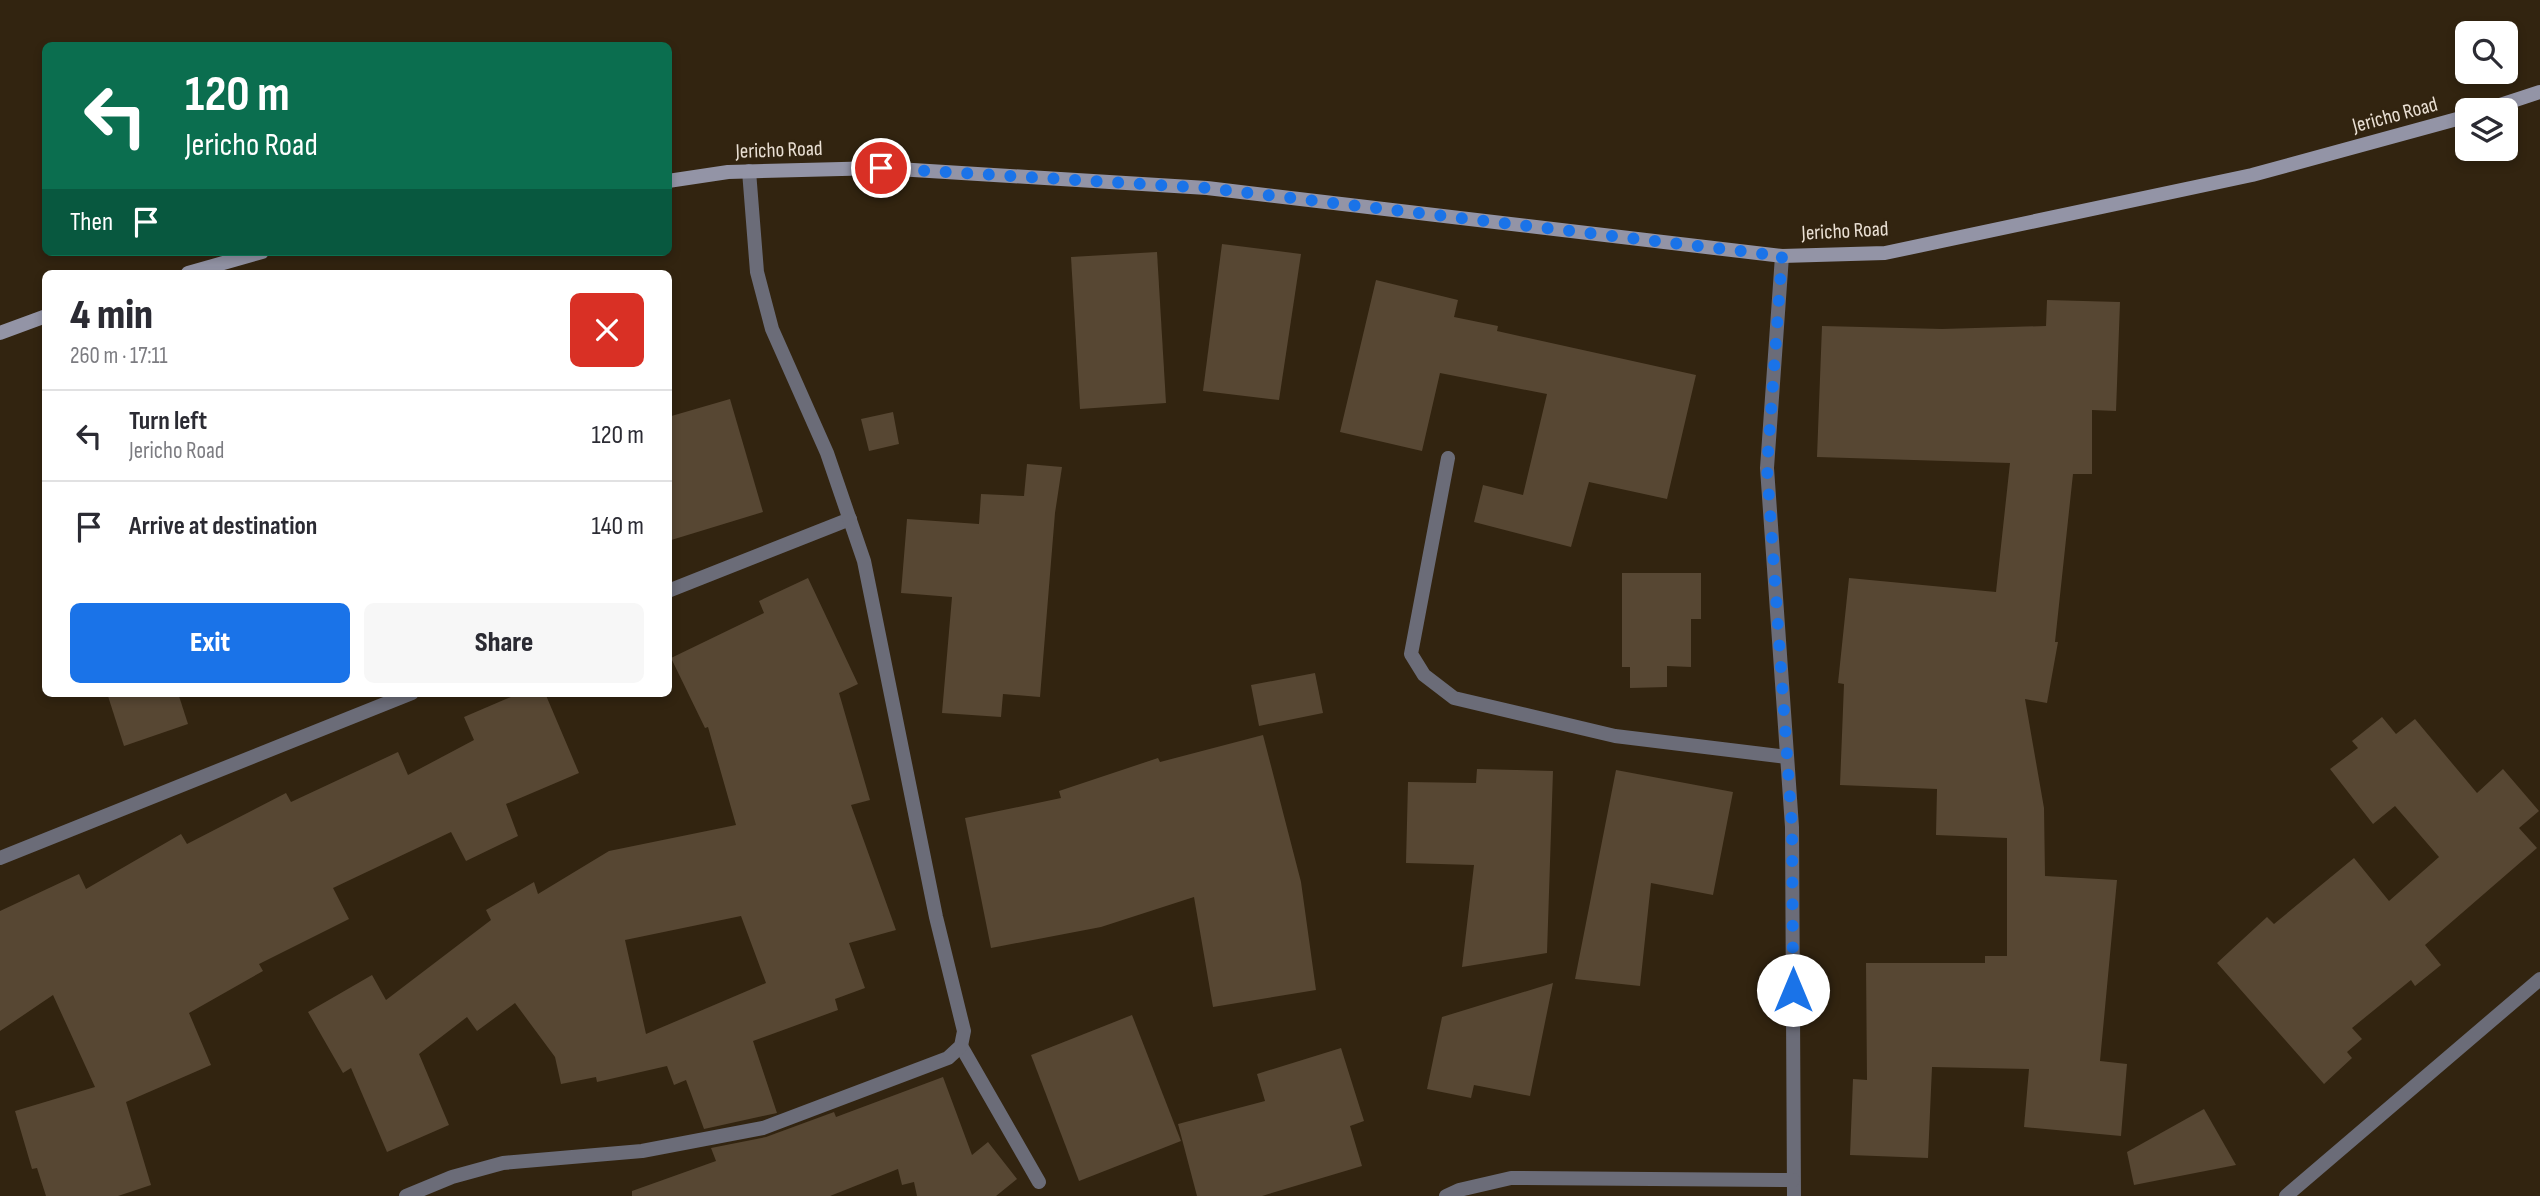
<!DOCTYPE html>
<html lang="en">
<head>
<meta charset="utf-8">
<style>
	body { margin:0; font-family:"Sofia Sans Condensed",sans-serif; background:#f7f7f7; color:#2b2b33; height:100vh; display:flex; flex-direction:column; font-size:26px; white-space:nowrap }
	* { box-sizing:border-box; margin:0 }
	p { font-size:23px; color:#7c7c81 }
	.icon { flex:none; width:38px; height:38px; fill:none; stroke:currentColor; stroke-width:2; stroke-linecap:round; stroke-linejoin:round }
	.map { position:relative; flex:1; overflow:hidden }
	.side { position:absolute; left:42px; top:270px; width:630px; height:427px; display:flex; flex-direction:column; background:#fff; border-radius:10px; box-shadow:0 4px 10px #0003 }
	.side>* { flex:none }
	.hud { position:absolute; left:42px; top:42px; width:630px; height:214px; border-radius:10px; box-shadow:0 4px 10px #0003; background:#0b6e4f; color:#fff; overflow:hidden }
	.buttons { position:absolute; left:2455px; top:21px; display:grid; gap:14px }
	.buttons a { display:grid; place-items:center; width:63px; height:63px; border-radius:10px; background:#fff; box-shadow:0 4px 10px #0003; font-size:35px }
	.pin { position:absolute; display:grid; place-items:center; width:60px; height:60px; color:#fff; margin:-30px; border:4px solid #fff; border-radius:50%; box-shadow:0 2px 7px #0007 }
	.me { position:absolute; width:77px; margin:-38px; rotate:0deg; stroke-linejoin:round; filter:drop-shadow(0 0 5px #0008) }
	.turn { display:flex; align-items:center; gap:24px; height:147px; padding:0 28px; font-size:32px }
	.turn .icon { width:91px; height:91px; stroke-width:2.5 }
	.turn b { display:block; font-size:49px; line-height:60px }
	.then { display:flex; align-items:center; height:66px; padding:0 28px; background:#0003; gap:14px; font-size:26px }
	.round { display:grid; place-items:center; flex:none; width:74px; height:74px; border-radius:10px; background:#f7f7f7 }
	.headline { display:flex; align-items:center; justify-content:space-between; height:119px; padding:0 28px }
	h1 { font-size:42px; font-weight:800; line-height:52px }
	.button { display:flex; gap:14px; margin-top:auto; padding:14px 28px }
	.button a { flex:1; height:80px; border-radius:10px; background:#1a73e8; color:#fff; font-size:28px; font-weight:800; line-height:80px; text-align:center }
	.button a+a { background:#f7f7f7; color:#2b2b33 }
	ul { padding:0; list-style:none }
	li { display:flex; align-items:center; gap:21px; height:91px; padding:0 28px; border-top:2px solid #e1e1e2 }
	li div { flex:1 }
	li b { display:block; font-size:26px }
	li em { font-style:normal }
	.map>svg:first-child { display:block }
	.building { fill:#574733; fill-rule:evenodd }
	.lines { fill:none; stroke-linecap:round; stroke-linejoin:round }
	.street { stroke:#6b6c78; stroke-width:14 }
	.secondary { stroke:#9394a6; stroke-width:14 }
	.route { stroke:#1a73e8; stroke-width:12; stroke-dasharray:0 21.6 }
	.labels { text-anchor:middle; dominant-baseline:central; stroke-width:5; stroke-linejoin:round; paint-order:stroke }
	.street-label { font-size:21px; fill:#eae0d4; stroke:#322410 }
</style>
</head>
<body>
<div class="map">
<svg width="2540" height="1196" viewBox="0 0 2540 1196">
	<rect width="100%" height="100%" fill="#322410"/>
	<!-- building -->
	<g class="building">
		<path d="M1222,244L1301,254L1279,400L1203,391Z"/>
		<path d="M1157,252L1166,403L1080,409L1071,257Z"/>
		<path d="M1376,280L1458,300L1454,317L1498,326L1497,331L1696,375L1667,499L1589,482L1571,547L1474,522L1483,485L1523,495L1547,394L1440,373L1422,451L1340,432Z"/>
		<path d="M2047,300L2120,302L2116,411L2092,410V474H2073L2055,642H2058L2047,703L2025,699L2044,808L2045,876L2117,880L2100,1061L2127,1064L2121,1136L2024,1127L2029,1069L1932,1067L1928,1158L1850,1155L1853,1079L1867,1080L1866,963H1985V956H2007V838L1936,835L1937,789L1840,785L1844,684L1838,683L1849,578L1996,592L2010,463L1817,457L1822,326L1942,329L2046,326Z"/>
		<path d="M730,399L763,512L668,541V417Z"/>
		<path d="M893,412L899,444L869,451L861,419Z"/>
		<path d="M1027,464L1062,467L1055,513L1040,697L1003,694L1001,717L942,713L952,597L901,593L907,519L979,524L981,494L1024,496Z"/>
		<path d="M1622,573H1701V619H1691V667L1667,666V687L1630,688V667H1622Z"/>
		<path d="M808,578L858,684L839,693L870,800L851,805L896,930L849,943L865,988L835,999L838,1010L753,1041L777,1113L704,1129L686,1080L674,1085L667,1066L597,1082L596,1077L561,1084L555,1057L515,1003L477,1031L467,1017L419,1054L449,1125L387,1152L351,1068L343,1073L308,1012L372,975L386,1000L491,920L486,910L534,882L538,894L609,851L736,825L708,727L705,728L671,658L764,613L759,601ZM741,916L766,983L646,1034L625,940Z"/>
		<path d="M1315,673L1323,713L1259,726L1251,685Z"/>
		<path d="M107,693H178L188,724L124,746Z"/>
		<path d="M520,693H545L579,773L506,804L518,836L466,861L451,832L333,888L349,919L259,964L263,971L189,1013L211,1065L126,1102L151,1185L118,1196H46L37,1168L32,1169L15,1111L95,1087L53,995L0,1031V911L79,874L86,889L181,834L187,844L286,793L291,802L398,752L408,775L474,740L464,717Z"/>
		<path d="M2382,717L2396,734L2415,719L2477,793L2503,769L2539,811L2519,828L2537,848L2425,945L2441,965L2415,986L2411,980L2352,1028L2362,1039L2347,1052L2352,1058L2324,1084L2217,963L2267,917L2274,924L2354,858L2389,901L2439,857L2395,806L2373,824L2330,769L2358,748L2352,741Z"/>
		<path d="M1263,735L1301,882L1316,990L1213,1007L1194,897L1101,927L991,948L965,818L1061,798L1059,791L1158,758L1160,762Z"/>
		<path d="M1477,769L1553,771L1547,953L1462,967L1474,865L1406,863L1408,782L1476,783Z"/>
		<path d="M1616,770L1733,792L1713,895L1651,883L1640,986L1575,979Z"/>
		<path d="M1553,983L1530,1096L1474,1085L1471,1098L1427,1089L1442,1017Z"/>
		<path d="M1132,1015L1181,1141L1079,1181L1031,1055Z"/>
		<path d="M1341,1048L1364,1121L1350,1126L1362,1166L1262,1196H1197L1178,1124L1265,1101L1257,1074Z"/>
		<path d="M943,1077L972,1155L988,1142L1017,1179L996,1196H917L914,1182L902,1185L898,1169L830,1196H632V1191L716,1161L711,1148L766,1137L834,1112L836,1117Z"/>
		<path d="M2204,1109L2236,1165L2134,1185L2127,1152Z"/>
	</g>
	<g class="lines">
		<!-- street -->
		<g class="street">
			<path d="M1782,256L1767,468L1792,827L1794,1196"/>
			<path d="M1448,458L1411,654L1424,675L1454,698L1615,736L1787,757"/>
			<path d="M668,591L850,519"/>
			<path d="M0,858L412,693"/>
			<path d="M961,1046L1039,1182"/>
			<path d="M406,1196L452,1177L503,1163L642,1151L763,1128L948,1058L961,1046L964,1031L936,917L864,561L827,453L772,329L757,272L749,171"/>
			<path d="M1446,1196L1459,1190L1511,1178L1793,1180"/>
			<path d="M2286,1196L2540,979"/>
		</g>
		<!-- secondary -->
		<g class="secondary">
			<path d="M2485,110L2540,92"/>
			<path d="M668,181L728,172L881,168L1207,188L1782,256L1885,253L2252,175L2468,116"/>
			<path d="M188,273L262,252"/>
			<path d="M0,333L46,316"/>
		</g>
	</g>
	<g class="lines">
		<!-- route -->
		<path class="route" d="M881,168L1207,188L1782,256L1767,468L1792,827L1793,990"/>
	</g>
	<g class="labels">
		<!-- street labels -->
		<g class="street-label">
			<text transform="translate(2395 115) rotate(-15)">Jericho Road</text>
			<text transform="translate(779 150) rotate(-2)">Jericho Road</text>
			<text transform="translate(1845 231) rotate(-3)">Jericho Road</text>
		</g>
	</g>
</svg>
<div class="buttons">
<a><svg class="icon" aria-label="search" viewBox="0 0 24 24"><circle cx="10" cy="10" r="6"/><path d="M15 15l6 6"/></svg></a>
<a><svg class="icon" aria-label="layers" viewBox="0 0 24 24"><path d="M12 4l9 5-9 5-9-5zM3 14l9 5 9-5"/></svg></a>
</div>
<div class="pin" style="left:881px;top:168px;background:#d93025"><svg class="icon" aria-label="arrive" viewBox="0 0 24 24"><path d="M6 21V4h12l-3 4 3 4H6"/></svg></div>
<svg class="me" style="left:1793px;top:990px" viewBox="-20 -20 40 40"><circle r="19" fill="#fff"/><path d="M0-13L10 11 0 6-10 11z" fill="#1a73e8"/></svg>
<div class="hud">
<div class="turn"><svg class="icon" aria-label="left" viewBox="0 0 24 24"><path d="M17 20v-9H6M10 6l-5 5 5 5"/></svg><div><b>120 m</b>Jericho Road</div></div>
<div class="then">Then<svg class="icon" aria-label="arrive" viewBox="0 0 24 24"><path d="M6 21V4h12l-3 4 3 4H6"/></svg></div>
</div>
<section class="side">
<div class="headline"><div><h1>4 min</h1><p>260 m · 17:11</p></div><a class="round" style="background:#d93025;color:#fff"><svg class="icon" aria-label="close" viewBox="0 0 24 24"><path d="M6 6l12 12M18 6L6 18"/></svg></a></div>
<ul>
<li><svg class="icon" aria-label="left" viewBox="0 0 24 24"><path d="M17 20v-9H6M10 6l-5 5 5 5"/></svg><div><b>Turn left</b><p>Jericho Road</p></div><em>120 m</em></li>
<li><svg class="icon" aria-label="arrive" viewBox="0 0 24 24"><path d="M6 21V4h12l-3 4 3 4H6"/></svg><div><b>Arrive at destination</b></div><em>140 m</em></li>
</ul>
<div class="button"><a>Exit</a><a>Share</a></div>
</section>
</div>
</body>
</html>
